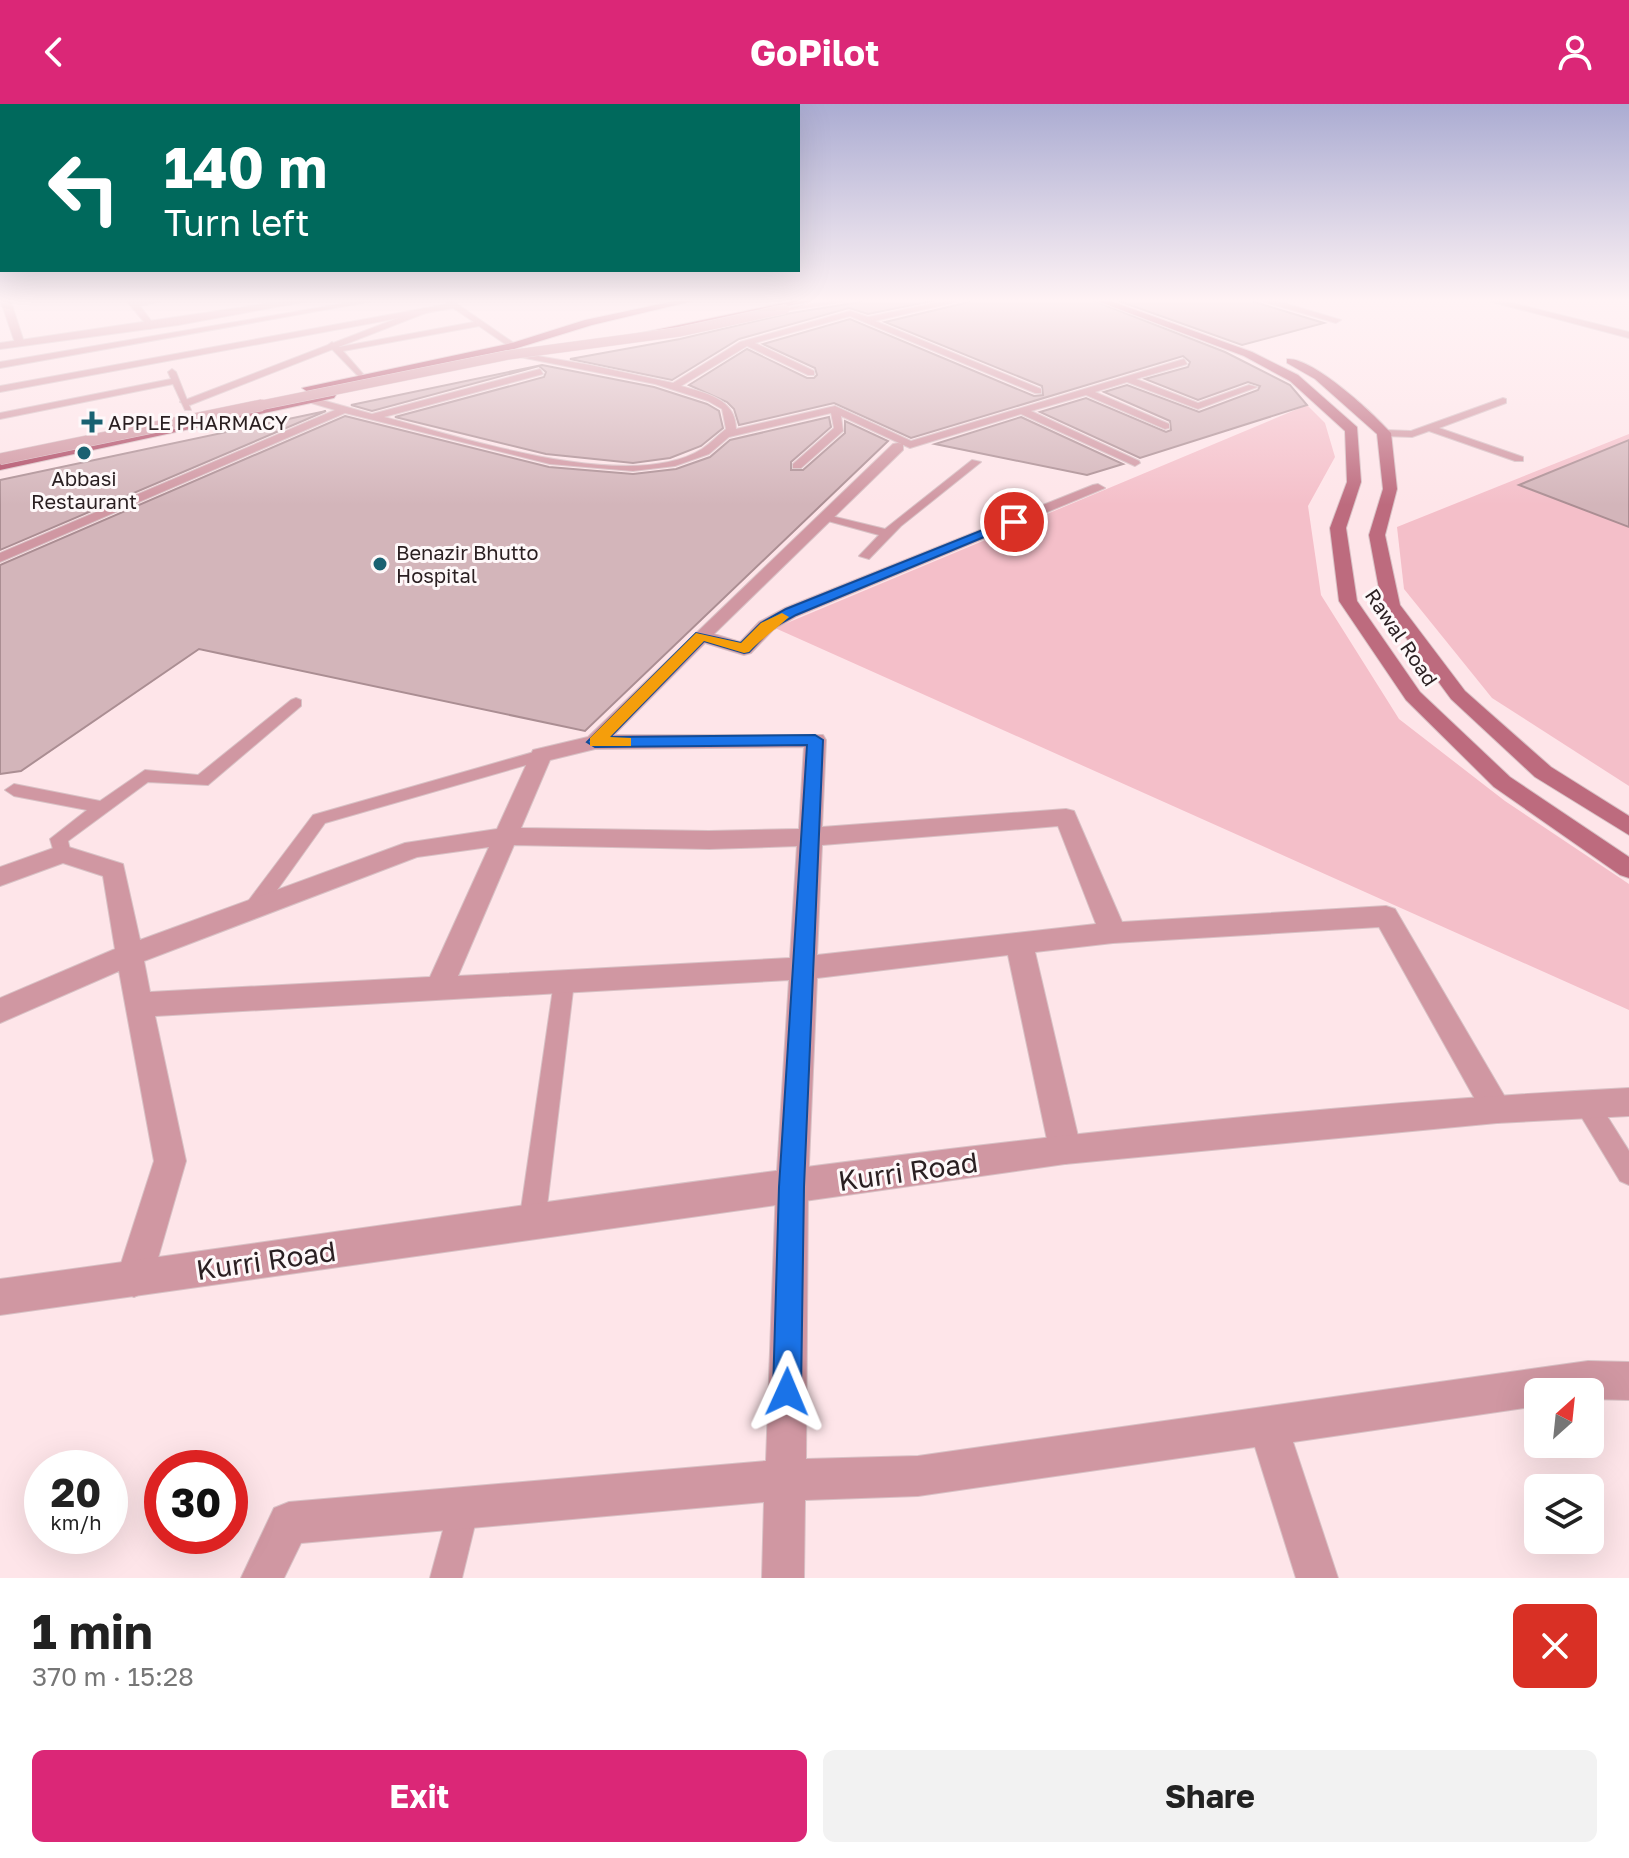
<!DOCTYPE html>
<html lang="en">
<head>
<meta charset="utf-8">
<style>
	body { margin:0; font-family:"Golos Text",sans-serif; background:#f2f2f2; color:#222; height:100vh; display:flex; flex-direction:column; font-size:30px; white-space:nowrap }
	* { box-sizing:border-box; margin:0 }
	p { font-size:26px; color:#767676 }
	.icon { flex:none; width:44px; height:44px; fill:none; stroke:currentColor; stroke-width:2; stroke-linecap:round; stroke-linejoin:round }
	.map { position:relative; height:1474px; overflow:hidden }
	.side { display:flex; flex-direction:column; background:#fff; flex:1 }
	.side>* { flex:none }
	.hud { position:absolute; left:0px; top:0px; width:800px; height:168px; box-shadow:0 8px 32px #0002; background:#00695c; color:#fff; overflow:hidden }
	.needle { width:52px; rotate:27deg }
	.controls { position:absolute; left:1524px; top:1274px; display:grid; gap:16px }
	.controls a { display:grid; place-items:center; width:80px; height:80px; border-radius:12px; background:#fff; box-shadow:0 8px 32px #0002; font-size:40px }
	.speed { position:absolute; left:24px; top:1346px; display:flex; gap:16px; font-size:40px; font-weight:700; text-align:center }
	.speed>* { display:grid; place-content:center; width:104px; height:104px; border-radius:50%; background:#fff; box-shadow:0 8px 32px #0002; line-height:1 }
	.speed small { font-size:20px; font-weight:400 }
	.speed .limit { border:12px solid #d22; background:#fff; color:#111 }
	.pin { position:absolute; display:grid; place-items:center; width:68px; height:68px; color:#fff; margin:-34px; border:4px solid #fff; border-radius:50%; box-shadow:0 2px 8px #0007 }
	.me { position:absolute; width:88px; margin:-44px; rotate:1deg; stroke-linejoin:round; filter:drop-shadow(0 0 6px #0008) }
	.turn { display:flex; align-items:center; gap:28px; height:168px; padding:0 32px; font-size:36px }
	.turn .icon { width:104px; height:104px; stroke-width:2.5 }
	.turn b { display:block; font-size:56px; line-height:68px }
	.round { display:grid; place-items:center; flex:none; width:84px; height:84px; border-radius:12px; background:#f2f2f2 }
	.head { display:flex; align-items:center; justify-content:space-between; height:136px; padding:0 32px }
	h1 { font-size:48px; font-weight:700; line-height:60px }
	.cta { display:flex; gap:16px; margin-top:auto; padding:16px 32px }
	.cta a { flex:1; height:92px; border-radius:12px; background:#db2777; color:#fff; font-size:32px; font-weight:700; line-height:92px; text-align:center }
	.cta a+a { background:#f2f2f2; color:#222 }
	header { display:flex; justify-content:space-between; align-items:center; height:104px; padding:0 32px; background:#db2777; color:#fff; font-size:36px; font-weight:700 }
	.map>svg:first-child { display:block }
	.green { fill:#f4bfc9 }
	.building { fill:#d3b5ba; stroke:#ab8e93; stroke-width:2 }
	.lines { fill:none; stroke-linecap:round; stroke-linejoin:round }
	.service-casing { stroke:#d8c1c5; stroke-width:2 }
	.pedestrian-casing { stroke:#d8c1c5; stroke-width:2 }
	.minor-casing { stroke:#d8c1c5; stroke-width:2 }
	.tertiary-casing { stroke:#d8c1c5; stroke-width:2 }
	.secondary-casing { stroke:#d8c1c5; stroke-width:2 }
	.primary-casing { stroke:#d8c1c5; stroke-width:2 }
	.service { fill:#d097a2; fill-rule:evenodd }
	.pedestrian { fill:#d097a2; fill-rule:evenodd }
	.minor { fill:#d097a2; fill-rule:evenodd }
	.tertiary { fill:#d097a2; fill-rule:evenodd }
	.secondary { fill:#bd6b7e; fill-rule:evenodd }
	.primary { fill:#ae4a64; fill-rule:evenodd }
	.service-bridge-far1-casing { stroke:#d8c1c5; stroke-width:10; stroke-linecap:butt }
	.service-bridge-casing { stroke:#d8c1c5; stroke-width:12; stroke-linecap:butt }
	.service-bridge-far1 { stroke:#d097a2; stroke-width:9 }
	.service-bridge { stroke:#d097a2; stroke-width:11 }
	.route { fill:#1a73e8; stroke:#114b97; stroke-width:2 }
	.slow { fill:#f59e0b }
	.poi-dot { fill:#196171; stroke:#fef8f9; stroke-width:3 }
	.labels { text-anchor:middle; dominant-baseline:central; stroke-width:6; stroke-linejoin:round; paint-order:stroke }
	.far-poi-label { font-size:20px; fill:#2a1f21; stroke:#fef8f9; text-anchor:start }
	.far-street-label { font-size:20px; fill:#2a1f21; stroke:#fef8f9 }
	.near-street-label { font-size:28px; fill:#2a1f21; stroke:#fef8f9 }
</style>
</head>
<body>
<header><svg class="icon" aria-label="back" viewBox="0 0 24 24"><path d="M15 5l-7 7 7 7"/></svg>GoPilot<svg class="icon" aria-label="person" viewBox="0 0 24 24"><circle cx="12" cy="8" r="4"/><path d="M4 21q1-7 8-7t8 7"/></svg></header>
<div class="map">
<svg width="1629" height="1474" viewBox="0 0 1629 1474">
	<rect width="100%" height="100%" fill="#fee5e9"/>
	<!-- green -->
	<g class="green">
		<path d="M1307,301L1325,319L1335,353L1308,402L1321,491L1399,615L1505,697L1629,780V906L775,524Z"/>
		<path d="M1629,330V682L1492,594L1404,485L1397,423Z"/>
	</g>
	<!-- building -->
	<g class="building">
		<path d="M863,195H942L868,210L849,204L739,235L672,276L570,255L680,235L791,209L860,198Z"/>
		<path d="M971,195H1089L1225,248L1290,281L1307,301L1140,354L1040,308L1086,294L1166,328L1171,326L1170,317L1104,288L1127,281L1199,308L1258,286L1260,282L1248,278L1198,296L1145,275L1188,263L1190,258L1183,252L911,334L834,299L739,321L734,305L727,298L689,281L747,245L807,274H814L817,271L815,264L763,240L850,215L1034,292L1043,291L1042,282L885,218L969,198Z"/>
		<path d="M1113,195H1252L1254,198L1324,219L1242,241Z"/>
		<path d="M542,261L654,283L707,300L719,307L723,324L701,342L670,354L633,359L546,350L395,313L544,273L546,268L539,262L372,307L351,301Z"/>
		<path d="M326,307L0,446V376Z"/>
		<path d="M345,312L549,363L633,370L676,365L710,353L730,336L829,313L831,323L791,358V366H803L845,329V317L888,337L585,627L199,545L21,667L0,670V461Z"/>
		<path d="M1021,313L1123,360L1087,371L935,340Z"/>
		<path d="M1629,336V423L1519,381Z"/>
	</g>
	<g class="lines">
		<defs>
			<g id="service">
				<path d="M370,195H385L0,264V258Z"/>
				<path d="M443,195H450L518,242L511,244L479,222L343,247L363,270L359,273L328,241L332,238L339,243L474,218L453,204L0,288V282L448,200Z"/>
				<path d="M843,195H860L785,207L781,205Z"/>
				<path d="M955,195H968L875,217L1041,285V289H1035L850,212L755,239L814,267V271H808L747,242L681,282C706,289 736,295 736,325L835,302L911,337L1184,255L1187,260L1136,275L1198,299L1249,281L1257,283L1198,305L1127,278L1095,288L1169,320V324L1165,325L1086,291L1031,307L1139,357L1140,359L1135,362L1021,310L910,344L841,312L843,327L801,364H793V360L834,324L831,309L729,333L709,350L675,362L633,367L550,360L345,309L0,458V449L335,306L308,298L306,296L311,293L372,310L540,265L543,270L384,313C462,333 630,390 702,345C711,339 718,331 726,325L722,305L708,297L655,280L510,251L514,248L590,261L673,279L740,238L850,207L868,213Z"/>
				<path d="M172,265L176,268L191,306H185L173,280L0,315V309L171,275L168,268Z"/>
				<path d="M1503,294L1506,295V299L1439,324L1523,353V357H1515L1429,327L1412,333L1384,332L1379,329L1384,326L1411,327Z"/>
				<path d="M972,356L981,358L901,422L869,455L859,452L879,431L817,414L823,410L885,425Z"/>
				<path d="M296,594L301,596V602L208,681L148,678L68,737L71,750L68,755H56L50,735L87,706L14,692L5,686L14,680L100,697L145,666L198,671L291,596Z"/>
				<path d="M541,646L549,651L547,655L325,719L260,810H246L243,805L246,800L313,711Z"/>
				<path d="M564,869L571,872L574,878L545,1119L541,1128L532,1132L523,1128L519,1119L554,878L557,872Z"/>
				<path d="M1587,990L1595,993L1629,1047V1081L1620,1077L1579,1009L1575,1001L1579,993Z"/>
				<path d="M464,1389L475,1393L479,1404L462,1474H430L449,1404L453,1393Z"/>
			</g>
			<path id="pedestrian" d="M424,204L433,206L190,301L180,298Z"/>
			<g id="minor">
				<path d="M0,195H10L25,241L15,239Z"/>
				<path d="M125,195H171L140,202L155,222L150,225Z"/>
				<path d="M1255,195H1270L1341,216L1336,219Z"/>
				<path d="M1481,195H1496L1629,228V234Z"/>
				<path d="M898,339L903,340V346L714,530L740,538L759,518L785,504L1093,381L1098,380L1105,384L797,512L773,526L751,549L744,551L705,539L614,631H823L826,636L822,723L1066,705L1074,707L1122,818L1386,802L1395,805L1512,1005L1508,1015L1497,1019L1486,1015L1379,823L1113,839L1035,848L1081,1045L1076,1056L1065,1060L1054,1056L1049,1045L1008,851L817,874L808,1083L806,1355L918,1352L1588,1257L1629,1258V1296L1590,1295V1288H1538V1302L1293,1338L1338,1474H1296L1255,1343L918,1392L805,1396L804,1474H762L764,1398L301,1439L284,1474H241L274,1404L289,1398L766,1357L776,1083L789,876L155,912L186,1057L152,1175L146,1187L134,1193L122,1187L116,1175L154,1057L119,867L0,919V894L115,845L103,772L63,759L0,782V763L62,741L123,760L140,836L405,739L497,725L533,646L588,633L893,340ZM804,643L799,725L709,727L521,724L550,656L595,645ZM1058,722L1096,820L817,851L822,741ZM514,741L709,745L797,742L790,854L458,872ZM489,743L430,873L150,888L144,857L417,753Z"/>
			</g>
			<g id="tertiary">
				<path d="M299,195H320L178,221L0,245V239Z"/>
				<path d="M1629,984V1012L1497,1019L1065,1060L0,1211V1175C541,1101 1083,1012 1629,984Z"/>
			</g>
			<g id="secondary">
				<path d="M1092,195H1105L1252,248L1298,271L1357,323L1361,378L1346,424L1357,497L1420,588L1510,673L1629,753V774L1620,771L1494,683L1406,596L1339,497L1330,424L1347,378L1345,327L1290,277L1244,252Z"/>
				<path d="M1287,255C1313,253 1373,309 1391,329L1397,385L1385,431L1400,501L1465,587L1551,663L1629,712V731L1535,673L1451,595L1382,501L1369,431L1383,385L1377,330L1315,275L1287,259Z"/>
			</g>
			<g id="primary">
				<path d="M684,195H701L592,221L514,245L308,288L302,284L512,239L585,216Z"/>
				<path d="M802,195H820L633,235L627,232Z"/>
				<path d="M330,287L336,291L334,294L0,366V358Z"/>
			</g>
		</defs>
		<!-- service casing -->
		<use href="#service" class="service-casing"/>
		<!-- pedestrian casing -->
		<use href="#pedestrian" class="pedestrian-casing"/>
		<!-- minor casing -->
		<use href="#minor" class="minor-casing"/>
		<!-- tertiary casing -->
		<use href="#tertiary" class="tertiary-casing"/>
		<!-- secondary casing -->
		<use href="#secondary" class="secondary-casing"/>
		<!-- primary casing -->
		<use href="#primary" class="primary-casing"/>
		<!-- service -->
		<use href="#service" class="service"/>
		<!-- pedestrian -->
		<use href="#pedestrian" class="pedestrian"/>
		<!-- minor -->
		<use href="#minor" class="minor"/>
		<!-- tertiary -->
		<use href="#tertiary" class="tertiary"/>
		<!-- secondary -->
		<use href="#secondary" class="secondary"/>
		<!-- primary -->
		<use href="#primary" class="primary"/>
		<defs>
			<path id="service-bridge-far1" d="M252,303L508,251L679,228L785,205"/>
			<path id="service-bridge" d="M0,355L262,301"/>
		</defs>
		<!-- service-bridge-far1 casing -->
		<use href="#service-bridge-far1" class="service-bridge-far1-casing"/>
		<!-- service-bridge casing -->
		<use href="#service-bridge" class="service-bridge-casing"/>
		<!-- service-bridge-far1 -->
		<use href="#service-bridge-far1" class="service-bridge-far1"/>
		<!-- service-bridge -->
		<use href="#service-bridge" class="service-bridge"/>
	</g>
	<!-- sky -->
	<linearGradient id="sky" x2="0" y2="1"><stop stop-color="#abacd2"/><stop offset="0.49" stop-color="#fff3f5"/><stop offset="1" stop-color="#fff3f5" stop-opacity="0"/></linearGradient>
	<rect width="1629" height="401" fill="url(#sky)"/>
	<!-- route -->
	<path class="route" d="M1010,415L1020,418L796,511L771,525L749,548L744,549L704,537L610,633L815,631L823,636L804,1083L801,1288L797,1298L787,1303L777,1298L773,1288L779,1083L807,641L595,643L587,638L696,529L741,539L761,519L786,505Z"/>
	<!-- slow -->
	<path class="slow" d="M782,509L789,513C776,525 761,535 749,548L744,549L704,537L610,633L631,634V642H590V634L696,529L741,539L761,519Z"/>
	<!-- markers -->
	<g class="poi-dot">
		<path d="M88 306h8v8h8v8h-8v8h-8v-8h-8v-8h8z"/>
		<circle cx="84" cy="349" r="8"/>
		<circle cx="380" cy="460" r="8"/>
	</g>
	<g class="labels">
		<!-- far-poi labels -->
		<g class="far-poi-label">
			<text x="108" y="318">APPLE PHARMACY</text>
			<text x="84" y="374" text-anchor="middle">Abbasi<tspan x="84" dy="23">Restaurant</tspan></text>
			<text x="396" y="448">Benazir Bhutto<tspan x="396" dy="23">Hospital</tspan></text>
		</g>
		<!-- far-street labels -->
		<g class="far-street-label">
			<text transform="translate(1402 533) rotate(56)">Rawal Road</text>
		</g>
		<!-- near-street labels -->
		<g class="near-street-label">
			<text transform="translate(908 1067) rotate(-8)">Kurri Road</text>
			<text transform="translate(266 1156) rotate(-8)">Kurri Road</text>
		</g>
	</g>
</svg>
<div class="controls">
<a><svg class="needle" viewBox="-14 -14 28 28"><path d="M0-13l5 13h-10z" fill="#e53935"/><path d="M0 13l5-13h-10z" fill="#767676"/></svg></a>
<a><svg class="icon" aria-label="layers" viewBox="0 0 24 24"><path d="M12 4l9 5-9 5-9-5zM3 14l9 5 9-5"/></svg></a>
</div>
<div class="speed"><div>20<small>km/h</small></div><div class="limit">30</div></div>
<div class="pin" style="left:1014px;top:418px;background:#d93025"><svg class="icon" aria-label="arrive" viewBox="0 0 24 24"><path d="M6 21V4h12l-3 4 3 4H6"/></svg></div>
<svg class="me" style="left:787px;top:1288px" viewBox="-20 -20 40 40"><path d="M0-17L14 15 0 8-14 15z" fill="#1a73e8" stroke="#fff" stroke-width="4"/></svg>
<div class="hud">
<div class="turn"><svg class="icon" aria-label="left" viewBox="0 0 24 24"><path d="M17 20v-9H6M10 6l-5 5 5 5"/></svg><div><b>140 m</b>Turn left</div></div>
</div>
</div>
<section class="side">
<div class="head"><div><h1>1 min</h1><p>370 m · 15:28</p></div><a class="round" style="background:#d93025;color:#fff"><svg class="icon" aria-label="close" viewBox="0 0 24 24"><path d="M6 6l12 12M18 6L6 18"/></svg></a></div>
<div class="cta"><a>Exit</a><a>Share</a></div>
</section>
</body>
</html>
